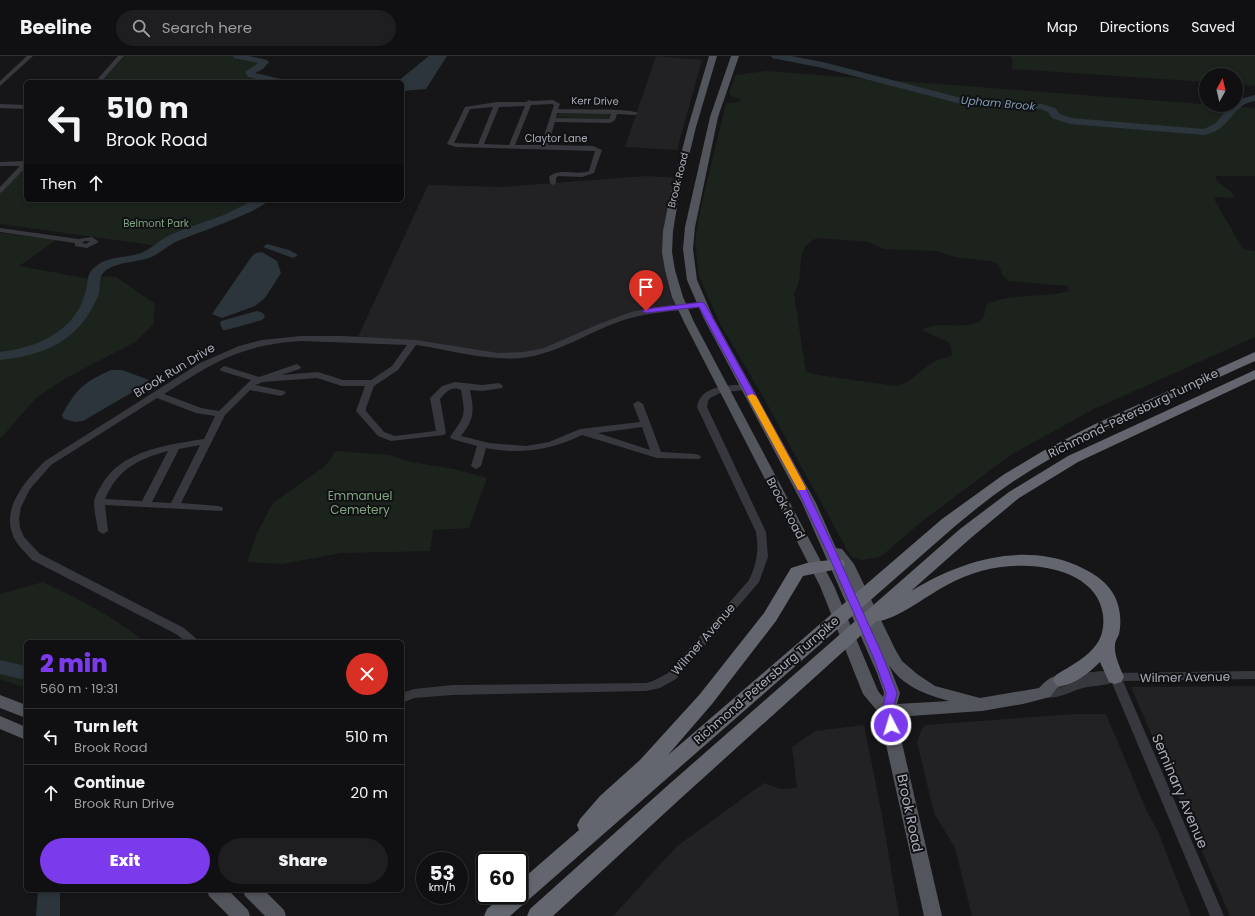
<!DOCTYPE html>
<html lang="en">
<head>
<meta charset="utf-8">
<style>
	body { margin:0; font-family:Poppins,sans-serif; background:#1e1e20; color:#f1f3f6; height:100vh; display:flex; flex-direction:column; font-size:15px; white-space:nowrap }
	* { box-sizing:border-box; margin:0 }
	p { font-size:13px; color:#9c9d9f }
	.icon { flex:none; width:22px; height:22px; fill:none; stroke:currentColor; stroke-width:2; stroke-linecap:round; stroke-linejoin:round }
	.map { position:relative; flex:1; overflow:hidden }
	.side { position:absolute; left:24px; top:584px; width:380px; height:252px; display:flex; flex-direction:column; background:#101012; border-radius:6px; box-shadow:0 2px 6px #0003,0 0 0 1px #303032 }
	.side>* { flex:none }
	.banner { position:absolute; left:24px; top:24px; width:380px; height:122px; border-radius:6px; box-shadow:0 2px 6px #0003,0 0 0 1px #303032; background:#101012; color:#f1f3f6; overflow:hidden }
	.needle { width:26px; rotate:8deg }
	.fabs { position:absolute; left:1199px; top:12px; display:grid; gap:8px }
	.fabs a { display:grid; place-items:center; width:44px; height:44px; border-radius:50%; background:#101012; box-shadow:0 2px 6px #0003,0 0 0 1px #303032; font-size:20px }
	.speed { position:absolute; left:416px; top:796px; display:flex; gap:8px; font-size:20px; font-weight:700; text-align:center }
	.speed>* { display:grid; place-content:center; width:52px; height:52px; border-radius:50%; background:#101012; box-shadow:0 2px 6px #0003,0 0 0 1px #303032; line-height:1 }
	.speed small { font-size:10px; font-weight:400 }
	.speed .limit { border:2px solid #111; border-radius:6px; background:#fff; color:#111 }
	.pin { position:absolute; display:grid; place-items:center; width:34px; height:34px; color:#fff; margin:-41px -17px; border-radius:50% 50% 50% 0; rotate:-45deg; box-shadow:0 0 4px #0007 }
	.pin .icon { rotate:45deg }
	.me { position:absolute; width:44px; margin:-22px; rotate:355deg; stroke-linejoin:round; filter:drop-shadow(0 0 3px #0008) }
	.turn { display:flex; align-items:center; gap:14px; height:84px; padding:0 16px; font-size:18px }
	.turn .icon { width:52px; height:52px; stroke-width:2.5 }
	.turn b { display:block; font-size:28px; line-height:34px }
	.then { display:flex; align-items:center; height:38px; padding:0 16px; background:#0003; gap:8px; font-size:15px }
	.round { display:grid; place-items:center; flex:none; width:42px; height:42px; border-radius:21px; background:#1e1e20 }
	.overview { display:flex; align-items:center; justify-content:space-between; height:68px; padding:0 16px }
	h1 { font-size:24px; font-weight:800; line-height:30px; color:#7c3aed }
	.button { display:flex; gap:8px; margin-top:auto; padding:8px 16px }
	.button a { flex:1; height:46px; border-radius:24px; background:#7c3aed; color:#fff; font-size:16px; font-weight:800; line-height:46px; text-align:center }
	.button a+a { background:#1e1e20; color:#f1f3f6 }
	ul { padding:0; list-style:none }
	li { display:flex; align-items:center; gap:12px; height:56px; padding:0 16px; border-top:1px solid #303032 }
	li div { flex:1 }
	li b { display:block; font-size:15px }
	li em { font-style:normal }
	header { display:flex; align-items:center; gap:24px; box-sizing:border-box; height:56px; padding:0 20px; background:#101012; border-bottom:1px solid #303032 }
	header strong { font-size:19px }
	nav { display:flex; gap:22px; margin-inline-start:auto; font-size:14px }
	.search { width:280px; height:36px; background:#1e1e20; display:flex; align-items:center; gap:10px; box-sizing:border-box; padding:0 14px; border-radius:22px; color:#9c9d9f; font-size:15px }
	.map>svg:first-child { display:block }
	.built { fill:#222225 }
	.green { fill:#1c231d; fill-rule:evenodd }
	.water { fill:#2c353c }
	.lines { fill:none; stroke-linecap:round; stroke-linejoin:round }
	.river { fill:#2c353c; fill-rule:evenodd }
	.minor { fill:#37383d; fill-rule:evenodd }
	.major { fill:#53555c; fill-rule:evenodd }
	.highway { fill:#63666e; fill-rule:evenodd }
	.route { fill:#7c3aed; stroke:#51269a }
	.slow { fill:#f59e0b }
	.labels { text-anchor:middle; dominant-baseline:central; stroke-width:4; stroke-linejoin:round; paint-order:stroke }
	.far-street-label { font-size:10px; fill:#a8adb8; stroke:#111113 }
	.far-park-label { font-size:10px; fill:#7fa381; stroke:#111113 }
	.far-water-label { font-size:11px; font-style:italic; fill:#7f9bb3; stroke:#111113 }
	.street-label { font-size:12px; fill:#a8adb8; stroke:#111113 }
	.park-label { font-size:12px; fill:#7fa381; stroke:#111113 }
	.near-street-label { font-size:14px; fill:#a8adb8; stroke:#111113 }
</style>
</head>
<body>
<header>
<strong>Beeline</strong>
<div class="search"><svg class="icon" aria-label="search" viewBox="0 0 24 24"><circle cx="10" cy="10" r="6"/><path d="M15 15l6 6"/></svg>Search here</div>
<nav><a>Map</a><a>Directions</a><a>Saved</a></nav>
</header>
<div class="map">
<svg width="1255" height="860" viewBox="0 0 1255 860">
	<rect width="100%" height="100%" fill="#161618"/>
	<!-- built -->
	<g class="built">
		<path d="M656,0L702,4L677,94L625,91Z"/>
		<path d="M646,120L679,122L667,163L680,251L612,265L561,289L503,300L425,288L357,283L428,129L503,131Z"/>
		<path d="M1255,630V860H1230L1131,631Z"/>
		<path d="M1074,658H1106L1146,753L1159,778L1191,860H972L955,792L934,757L917,686L921,675L925,669Z"/>
		<path d="M864,669L882,759L899,860H613L676,791L764,727L781,733L797,732L792,691L815,675Z"/>
	</g>
	<!-- green -->
	<g class="green">
		<path d="M125,0H236L262,4L266,6L248,16L274,26H101Z"/>
		<path d="M1010,0H1255V30L1236,28V19H1206V26L1011,13L1013,5Z"/>
		<path d="M766,15L1255,52V120H1216C1216,130 1232,131 1234,142L1215,141V145L1243,193L1255,195V281L1092,354L1009,400L925,463L880,501L862,504L851,501L761,337L720,268L699,220L695,186L700,155L726,47H736L742,44L731,40L729,36L736,19ZM818,182L858,185L868,186L884,193L937,195L955,201L991,205L999,209L1002,219L1009,225L1068,230L1069,235C1042,243 1011,236 986,249C985,254 985,261 981,264C966,276 938,263 922,274L950,287L952,299C946,302 939,303 934,306C920,314 912,326 896,330L818,319L807,316L805,310L794,237C807,219 791,191 818,182Z"/>
		<path d="M560,56L608,57L611,58L608,64L556,61Z"/>
		<path d="M26,108V144H260L159,190L0,168V137Z"/>
		<path d="M0,177L56,184L19,210L90,223L92,224L106,220L116,221L155,248L153,269L135,286L66,322L36,342L0,383Z"/>
		<path d="M336,395L389,399L411,406L454,413L487,422L469,472L433,474L430,495L342,497L282,508L247,506L257,477L273,447L325,410Z"/>
		<path d="M43,526C79,543 114,561 145,586H26V632L0,623V538Z"/>
	</g>
	<!-- water -->
	<g class="water">
		<path d="M429,0H447L426,33L402,35V26H397Z"/>
		<path d="M267,188L289,194L298,199L293,202L263,191Z"/>
		<path d="M262,196L277,205L281,217L265,242L255,250L222,262L212,258L252,200L256,197Z"/>
		<path d="M257,255L263,257L265,261L262,264L226,274H223L220,268L221,265Z"/>
		<path d="M111,314H122L149,324L143,330L83,365L75,366L64,363L62,359C76,333 84,326 111,314Z"/>
	</g>
	<g class="lines">
		<!-- river -->
		<g class="river">
			<path d="M233,0H249L267,4L269,6L263,13L255,17L285,24L287,26H270L248,21L245,16L258,7L234,2Z"/>
			<path d="M771,0H791L823,6L965,43L1042,48L1055,52L1060,58L1071,62L1204,73L1216,67L1231,49H1236L1237,44L1255,39V45C1231,48 1232,74 1204,79L1070,68L1052,62L1048,56L1040,53L965,49L823,12L772,2Z"/>
			<path d="M254,144H269C261,155 196,177 180,184C169,188 160,198 149,202C136,206 119,206 108,213C96,220 102,230 98,240C79,285 46,299 0,304V296C36,292 74,276 85,238C89,228 85,219 95,211C107,200 127,202 141,197C151,193 160,184 170,179C187,171 206,166 224,159C234,154 244,149 254,144Z"/>
			<path d="M0,604L26,610V624L0,618Z"/>
			<path d="M38,834H60V860H36Z"/>
		</g>
		<!-- minor -->
		<g class="minor">
			<path d="M27,0H33L0,30V25Z"/>
			<path d="M118,0H124L101,26H95Z"/>
			<path d="M529,44L532,45L553,44L560,48L558,53C572,54 631,52 638,57L635,59L617,58L615,64L610,67L555,66L548,89L593,90L602,94L594,117L582,121L558,120L556,122V127L553,129L550,127L549,121C560,111 576,120 589,115L595,95L456,91L447,88L465,51L497,46H526ZM552,48L554,49L541,89H515L531,49ZM525,50L509,89L484,88L499,51ZM493,51L478,88L454,87L470,53ZM557,57L611,58L609,63L556,62Z"/>
			<path d="M0,48L26,49V53L0,52Z"/>
			<path d="M26,105V111L2,136L0,137V131L20,110H0V106Z"/>
			<path d="M0,172L78,183L92,181L99,186L87,192L75,190V187L0,176ZM85,185H90L86,188L82,187Z"/>
			<path d="M702,246L706,248L705,250C679,256 653,255 627,263C591,274 559,298 521,302C486,305 451,294 416,289L398,314L374,330L366,352V355L384,376L395,380L436,375L430,342L442,330L455,326L482,329L499,327L503,330L502,332L482,335L470,334C474,355 475,362 461,380L489,387L526,390L549,386L580,373L640,366L633,348L638,345L643,348L661,396L696,398L699,399L701,401L699,403L657,402L582,379C551,394 520,399 486,392L481,410L476,413L471,410L477,390L452,383L450,381C465,360 466,360 461,334C451,330 447,335 440,343L446,377L444,379L391,385L378,380L356,355L365,330H342L317,322L263,326L255,329L284,335L286,337L281,340L250,334L225,359L181,447L218,450L222,451L223,453L222,455L105,449L108,475L103,478L98,475C97,466 94,456 94,447C94,442 98,435 101,430C121,394 167,389 204,383L215,360L196,357L157,342L51,409L30,433L21,451L19,462L20,472L24,481L40,498L184,572L200,586H186L176,578L32,504C26,497 18,490 14,482C0,453 25,425 45,405L200,307L239,290L262,284L301,280H342L416,284L498,297L523,296L544,292L599,268L631,256L656,251ZM301,285L407,289L392,310L371,324H343L318,316L281,319L300,313L301,311L297,308L259,321L224,310L220,313L221,315L251,324L219,355L201,352L164,338C214,306 240,289 301,285ZM642,371L650,394L598,377ZM200,389L171,447L152,446L179,393ZM168,395L142,445L105,443C118,413 138,403 168,395Z"/>
			<path d="M747,328L750,329L751,331L750,333L720,337L710,342L708,345L707,351L766,476L768,501L759,526L676,623L660,632L646,635L452,639L414,642L402,647V637L414,633L452,629L646,627L653,625L668,617L749,524C757,508 759,493 756,476L697,351C701,328 729,330 747,328Z"/>
			<path d="M1101,615L1115,617L1255,615V623L1123,625L1224,860H1210L1112,627C1102,630 1092,630 1083,632C1068,636 1057,645 1040,640L1038,637L1040,634L1059,632L1074,626L1067,625L1065,622L1067,619Z"/>
		</g>
		<!-- major -->
		<g class="major">
			<path d="M709,0H717L696,71L678,145L673,175L672,196L675,214L683,241L694,266L834,530L878,635L883,641L884,637L877,617L802,447L703,261L687,224L683,193L685,171L710,61L731,0H739L718,61L695,171L693,193L697,224L713,261L816,447L836,492L842,493L854,508L895,593L902,605L917,618L935,630L980,642L1039,632C1046,624 1056,616 1068,620L1070,624L1068,628L1057,632L1050,641L1023,648L982,655L896,661L942,860H924L879,657L863,638L820,530L684,266L672,241L665,214L662,196L663,175L669,145L688,71ZM889,609C902,630 927,639 949,645L897,648L900,637Z"/>
			<path d="M0,639L26,649V662L0,652Z"/>
			<path d="M0,660L26,671V684L0,673Z"/>
			<path d="M207,834H228L248,854L250,860H229L209,840Z"/>
			<path d="M243,834H264L284,854L286,860H265L245,840Z"/>
		</g>
		<!-- highway -->
		<g class="highway">
			<path d="M1255,296V305C1174,342 1089,376 1014,425C993,439 973,455 954,471L510,860H484L487,853L504,839H519V826L579,774L577,769L580,763L600,740L640,704L700,638L764,557L791,512L807,507L837,503L843,504L845,508L843,512L803,520L776,565L712,648L668,699L942,463L1003,419L1043,395L1093,369Z"/>
			<path d="M1255,314V323L1078,406L1019,442L972,481L911,535C960,505 1020,486 1076,509C1091,516 1106,524 1114,539C1120,550 1122,565 1119,578C1118,581 1115,585 1115,589C1114,600 1120,611 1124,621L1121,626L1115,628L1109,626L1100,606C1090,616 1070,633 1056,629L1053,624L1056,619C1070,610 1089,601 1098,586C1103,578 1104,568 1103,559C1099,524 1059,511 1029,510C1000,508 972,515 947,529C931,537 893,566 877,565L680,743L553,860H527L530,853L666,731L960,473L1009,436L1068,400Z"/>
		</g>
	</g>
	<!-- route -->
	<path class="route" d="M702,246L705,248L802,424L837,498L884,603L897,637L893,655L896,669L895,672H887L882,655L886,637L874,603L828,498L793,424L699,251L646,257L642,255L646,253Z"/>
	<!-- slow -->
	<path class="slow" d="M752,338L756,340L806,432L805,434H798L797,432L747,340Z"/>
	<g class="labels">
		<!-- far-street labels -->
		<g class="far-street-label">
			<text transform="translate(595 45) rotate(1)">Kerr Drive</text>
			<text x="556" y="82">Claytor Lane</text>
			<text transform="translate(678 124) rotate(-76)">Brook Road</text>
		</g>
		<!-- far-park labels -->
		<g class="far-park-label">
			<text x="156" y="167">Belmont Park</text>
		</g>
		<!-- far-water labels -->
		<g class="far-water-label">
			<text transform="translate(998 47) rotate(5)">Upham Brook</text>
		</g>
		<!-- street labels -->
		<g class="street-label">
			<text transform="translate(174 314) rotate(-31)">Brook Run Drive</text>
			<text transform="translate(1133 357) rotate(-26)">Richmond-Petersburg Turnpike</text>
			<text transform="translate(786 452) rotate(62)">Brook Road</text>
			<text transform="translate(703 583) rotate(-49)">Wilmer Avenue</text>
			<text transform="translate(1185 621) rotate(-1)">Wilmer Avenue</text>
			<text transform="translate(766 624) rotate(-41)">Richmond-Petersburg Turnpike</text>
		</g>
		<!-- park labels -->
		<g class="park-label">
			<text x="360" y="439">Emmanuel<tspan x="360" dy="14">Cemetery</tspan></text>
		</g>
		<!-- near-street labels -->
		<g class="near-street-label">
			<text transform="translate(1180 735) rotate(67)">Seminary Avenue</text>
			<text transform="translate(910 757) rotate(78)">Brook Road</text>
		</g>
	</g>
</svg>
<div class="fabs">
<a><svg class="needle" viewBox="-14 -14 28 28"><path d="M0-13l5 13h-10z" fill="#e53935"/><path d="M0 13l5-13h-10z" fill="#9c9d9f"/></svg></a>
</div>
<div class="speed"><div>53<small>km/h</small></div><div class="limit">60</div></div>
<div class="pin" style="left:646px;top:255px;background:#d93025"><svg class="icon" aria-label="arrive" viewBox="0 0 24 24"><path d="M6 21V4h12l-3 4 3 4H6"/></svg></div>
<svg class="me" style="left:891px;top:669px" viewBox="-20 -20 40 40"><circle r="17" fill="#7c3aed" stroke="#fff" stroke-width="3"/><path d="M0-11L8 9 0 5-8 9z" fill="#fff"/></svg>
<div class="banner">
<div class="turn"><svg class="icon" aria-label="left" viewBox="0 0 24 24"><path d="M17 20v-9H6M10 6l-5 5 5 5"/></svg><div><b>510 m</b>Brook Road</div></div>
<div class="then">Then<svg class="icon" aria-label="ahead" viewBox="0 0 24 24"><path d="M12 20V5M6 11l6-6 6 6"/></svg></div>
</div>
<section class="side">
<div class="overview"><div><h1>2 min</h1><p>560 m · 19:31</p></div><a class="round" style="background:#d93025;color:#fff"><svg class="icon" aria-label="close" viewBox="0 0 24 24"><path d="M6 6l12 12M18 6L6 18"/></svg></a></div>
<ul>
<li><svg class="icon" aria-label="left" viewBox="0 0 24 24"><path d="M17 20v-9H6M10 6l-5 5 5 5"/></svg><div><b>Turn left</b><p>Brook Road</p></div><em>510 m</em></li>
<li><svg class="icon" aria-label="ahead" viewBox="0 0 24 24"><path d="M12 20V5M6 11l6-6 6 6"/></svg><div><b>Continue</b><p>Brook Run Drive</p></div><em>20 m</em></li>
</ul>
<div class="button"><a>Exit</a><a>Share</a></div>
</section>
</div>
</body>
</html>
